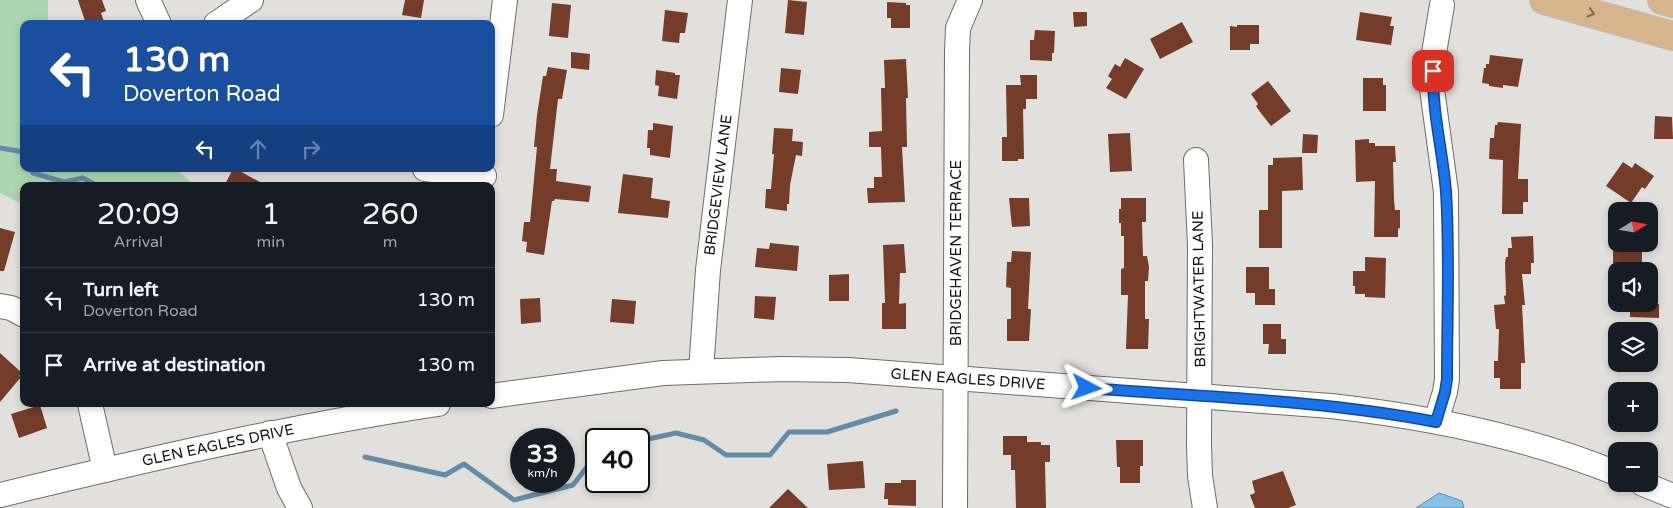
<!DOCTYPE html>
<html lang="en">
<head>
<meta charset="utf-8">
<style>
	body { margin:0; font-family:"Varela Round",sans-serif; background:#242831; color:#f1f3f6; height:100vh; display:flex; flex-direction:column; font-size:19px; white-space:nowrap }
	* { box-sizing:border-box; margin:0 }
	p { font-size:16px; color:#9ea1a6 }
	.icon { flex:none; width:28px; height:28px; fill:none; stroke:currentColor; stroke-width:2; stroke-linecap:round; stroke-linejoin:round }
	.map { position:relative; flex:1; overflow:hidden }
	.panel { position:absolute; left:20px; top:182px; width:475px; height:225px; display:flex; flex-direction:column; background:#171b24; border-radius:10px; box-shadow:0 2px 8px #0003 }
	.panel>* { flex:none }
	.guide { position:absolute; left:20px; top:20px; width:475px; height:152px; border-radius:10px; box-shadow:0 2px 8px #0003; background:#1a4fa0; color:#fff; overflow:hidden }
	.needle { width:32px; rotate:79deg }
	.fabs { position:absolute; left:1608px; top:202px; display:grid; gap:10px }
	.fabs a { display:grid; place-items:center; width:50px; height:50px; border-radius:10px; background:#171b24; box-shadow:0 2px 8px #0003; font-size:25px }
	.speed { position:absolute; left:510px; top:428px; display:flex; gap:10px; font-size:25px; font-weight:700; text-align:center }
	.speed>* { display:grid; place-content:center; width:65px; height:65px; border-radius:50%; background:#171b24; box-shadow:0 2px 8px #0003; line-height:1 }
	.speed small { font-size:12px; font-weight:400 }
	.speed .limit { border:2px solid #111; border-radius:8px; background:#fff; color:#111 }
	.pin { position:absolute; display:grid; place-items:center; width:42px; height:42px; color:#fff; margin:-21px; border-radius:10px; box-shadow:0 2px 8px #0006 }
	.me { position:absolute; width:55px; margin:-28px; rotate:94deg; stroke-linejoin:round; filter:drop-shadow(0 0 4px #0008) }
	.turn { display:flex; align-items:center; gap:18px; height:105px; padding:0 20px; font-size:22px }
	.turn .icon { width:65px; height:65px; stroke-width:2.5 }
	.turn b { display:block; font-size:35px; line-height:42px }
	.lanes { display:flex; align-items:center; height:48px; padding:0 20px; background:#0003; justify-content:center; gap:25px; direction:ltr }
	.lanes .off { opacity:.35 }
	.eta { display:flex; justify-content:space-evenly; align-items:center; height:85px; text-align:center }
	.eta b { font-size:30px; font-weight:600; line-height:35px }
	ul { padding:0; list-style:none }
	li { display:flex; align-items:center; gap:15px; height:65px; padding:0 20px; border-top:1px solid #363941 }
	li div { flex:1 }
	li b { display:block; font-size:19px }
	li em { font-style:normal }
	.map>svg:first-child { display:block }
	.green { fill:#acd6af }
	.water { fill:#86c0e9; stroke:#638ca8 }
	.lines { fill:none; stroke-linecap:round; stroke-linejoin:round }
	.stream { stroke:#638ca8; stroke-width:5 }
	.building { fill:#743c29 }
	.minor-casing { stroke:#6f6e6c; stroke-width:26 }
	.major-casing { stroke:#bcbcbc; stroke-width:30 }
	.minor { stroke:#fff; stroke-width:24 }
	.major { stroke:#d6b58c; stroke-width:28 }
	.oneway { stroke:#7d6b54 }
	.route-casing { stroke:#114b97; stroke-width:12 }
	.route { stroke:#1a73e8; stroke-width:9 }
	.labels { text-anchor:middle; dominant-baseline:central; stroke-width:5; stroke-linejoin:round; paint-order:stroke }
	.street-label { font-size:15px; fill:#111110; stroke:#fff }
</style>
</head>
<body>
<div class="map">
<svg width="1673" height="508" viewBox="0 0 1673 508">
	<rect width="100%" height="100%" fill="#e1e0dd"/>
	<!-- green -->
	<path class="green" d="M0,0H48V24H24V169H176L195,186H24V205L0,193Z"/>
	<!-- water -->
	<path class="water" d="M1439,493L1462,501L1464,508H1416Z"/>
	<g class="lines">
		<!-- stream -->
		<g class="stream">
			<path d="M0,148L24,152"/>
			<path d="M31,169L33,173L64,182L83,178L98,186"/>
			<path d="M639,441L676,433L704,440L726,455H770L789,432H827L896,411"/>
			<path d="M365,457L445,475L464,464L514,500L573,485L590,463L596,462"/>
		</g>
	</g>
	<!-- building -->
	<g class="building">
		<path d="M78,0H102L106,11L101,13L105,24H86Z"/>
		<path d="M405,0H424L421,18L402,15Z"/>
		<path d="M788,0L807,2L804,35L785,33Z"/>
		<path d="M887,2L906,3V5H910V28H891V18H887Z"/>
		<path d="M552,3L571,5L568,38L549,36Z"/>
		<path d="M665,10L688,13L685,33H680L679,43L662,41Z"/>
		<path d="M1073,12H1087V26L1074,27Z"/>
		<path d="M1360,12L1392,17L1390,26H1394L1391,45L1356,40Z"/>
		<path d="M1182,22L1193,42L1160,59L1150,39Z"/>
		<path d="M1237,25H1259V44H1250V50H1230V26L1237,27Z"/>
		<path d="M1035,30L1055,31L1054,53H1052V61L1030,60V40H1034Z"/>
		<path d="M571,52L590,54L589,70L571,68Z"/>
		<path d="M1490,55L1523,59L1518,87L1503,85V88L1489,86V84L1482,83L1484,68H1486V64H1489Z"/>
		<path d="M1125,58L1144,69L1126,99L1106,88L1112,79L1108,76L1115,64L1120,67Z"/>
		<path d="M906,59L908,98H906L907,147H902L905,202L868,203L867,188H874V177H882L881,147H869V132L882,131L881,88H885L884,60Z"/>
		<path d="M548,67L567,70L562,99H558L550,169H557L556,181L591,186L589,202L555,199L554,201H552L544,255L526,252L527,242L522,241L524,222H530L537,147H534L537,115L543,76H546Z"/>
		<path d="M781,68L801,70L798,94L779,92Z"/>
		<path d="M656,70L675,73V75H680L677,99L658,96L659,86L655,85Z"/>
		<path d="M1020,75H1037V99H1026V109H1023L1024,159H1018V161H1002V137H1007L1006,85H1021Z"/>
		<path d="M1363,78H1383V85H1386V111H1363Z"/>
		<path d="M1268,81L1291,111L1271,126L1260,112L1256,106L1258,104L1251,94Z"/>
		<path d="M1655,116L1672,117L1673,139H1654Z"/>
		<path d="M1498,122L1521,124L1518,179H1528V202H1523V214H1502L1503,160L1489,159L1490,138H1494L1495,125H1497Z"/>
		<path d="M653,123L673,126L670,158L650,155V148H647L648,130H653Z"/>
		<path d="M774,128L793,129L792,141L803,142L802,156L796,155L790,185L789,204H787V211L765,208L766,189H771L774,154H772Z"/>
		<path d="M1130,133L1132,171L1110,172L1108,134Z"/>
		<path d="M1303,134L1318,135L1317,153H1302Z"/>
		<path d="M1369,139V143H1375V146H1395L1396,162H1393L1394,200L1395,210H1400V228L1398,229V237H1374L1375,181L1356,182L1355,140Z"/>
		<path d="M1302,157L1303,190L1282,191V248H1259V210H1268V165H1273V158Z"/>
		<path d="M1623,162L1632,168L1635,163L1654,176L1645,189L1642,187L1631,203L1606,186Z"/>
		<path d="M233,169H236L267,186H224Z"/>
		<path d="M623,174L653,178L651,198L670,201L668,218L618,213Z"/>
		<path d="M1009,198H1029L1030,226L1012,227Z"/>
		<path d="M1121,198H1146V222H1142L1143,256H1147L1149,267L1148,281H1145V319H1149L1148,349H1126L1128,295H1121V269L1124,268V236H1121V223H1119V209H1121Z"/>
		<path d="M0,228L15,232L4,271H0Z"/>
		<path d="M1533,236L1534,263H1531V274H1522L1525,305H1522L1525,363H1521V389H1500V378H1494V361H1498L1499,329H1496L1494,305L1505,304L1504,296L1506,295L1505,263L1506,257H1508V248H1512L1511,237Z"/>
		<path d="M770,243L799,246L797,271L755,267L757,248L769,249Z"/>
		<path d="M904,244L906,273H900L899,304L906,303V329H882V303H885L883,245Z"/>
		<path d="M1613,244H1642V264L1613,263Z"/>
		<path d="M1012,251L1031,252L1028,309H1031L1029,341H1007V319H1011V288L1006,287L1007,262H1011Z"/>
		<path d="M1365,257L1386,258L1385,298L1365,297V294H1355V286H1353V271H1365Z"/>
		<path d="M1246,267H1269V289H1275V305H1255V293H1246Z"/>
		<path d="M849,274V301H829V275Z"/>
		<path d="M755,296L776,297L774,320L754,318Z"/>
		<path d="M540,298L541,322L521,324L520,299Z"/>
		<path d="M612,299L636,301L634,324L610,322Z"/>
		<path d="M1630,304H1659V318L1630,317Z"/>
		<path d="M1263,324H1281V339H1286V354H1268L1269,344H1263Z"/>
		<path d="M0,353L22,373L19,376L21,377L0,402Z"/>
		<path d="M40,405L47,428L19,438L11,414Z"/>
		<path d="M1003,436H1027V442H1041V445H1050V462H1045L1046,508H1016L1015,470H1011V455H1003Z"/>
		<path d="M1116,440H1143V466H1140V483H1120V467H1117Z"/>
		<path d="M863,461L865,488L829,490L827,464Z"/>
		<path d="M1283,471L1296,505L1288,508H1255L1250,495L1255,493L1252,481Z"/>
		<path d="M901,480H916V506L888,505V499H884L885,483H901Z"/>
		<path d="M788,489L808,508H769Z"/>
	</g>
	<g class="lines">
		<defs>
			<g id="minor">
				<path d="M148,0L159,24"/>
				<path d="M216,24L251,0"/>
				<path d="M491,115L505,0"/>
				<path d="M1196,160L1200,245L1199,444L1200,476L1205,508"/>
				<path d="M425,169L484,176"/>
				<path d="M0,306L11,308L24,315"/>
				<path d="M701,371L708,270L740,0"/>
				<path d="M491,396L663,373L781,369L848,370L1331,406C1429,417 1525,436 1616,473"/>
				<path d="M90,404L105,470"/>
				<path d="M1436,421L1445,392L1447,379L1446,192L1432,89L1434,53L1442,5"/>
				<path d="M270,433L289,488L300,508"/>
				<path d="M1643,484L1673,496"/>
				<path d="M0,495C145,460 290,426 438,404"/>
				<path d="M955,508L957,52L958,28L970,0"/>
			</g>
			<g id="major">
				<path d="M1544,0L1673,36"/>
				<path d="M1662,0L1673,3"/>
			</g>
		</defs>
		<!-- minor casing -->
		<use href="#minor" class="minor-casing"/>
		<!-- major casing -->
		<use href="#major" class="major-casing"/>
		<!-- minor -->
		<use href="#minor" class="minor"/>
		<!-- major -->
		<use href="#major" class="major"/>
	</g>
	<!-- one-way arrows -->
	<defs><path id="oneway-chevron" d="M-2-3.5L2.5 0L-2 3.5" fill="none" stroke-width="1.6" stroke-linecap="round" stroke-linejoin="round" transform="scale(1.25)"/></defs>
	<use class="oneway" href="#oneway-chevron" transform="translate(1591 13) rotate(16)"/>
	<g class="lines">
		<defs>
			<path id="route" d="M1087,388C1203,397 1321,400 1436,422L1445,392L1447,379C1447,317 1450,254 1446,192C1443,152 1432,112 1433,71"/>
		</defs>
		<!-- route casing -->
		<use href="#route" class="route-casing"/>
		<!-- route -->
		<use href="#route" class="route"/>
	</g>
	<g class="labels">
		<!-- street labels -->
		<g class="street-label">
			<text transform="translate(718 185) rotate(-83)">BRIDGEVIEW LANE</text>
			<text transform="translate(956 253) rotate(-90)">BRIDGEHAVEN TERRACE</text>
			<text transform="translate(1199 289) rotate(-91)">BRIGHTWATER LANE</text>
			<text transform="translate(968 379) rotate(4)">GLEN EAGLES DRIVE</text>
			<text transform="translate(218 445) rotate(-12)">GLEN EAGLES DRIVE</text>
		</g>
	</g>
</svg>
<div class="fabs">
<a><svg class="needle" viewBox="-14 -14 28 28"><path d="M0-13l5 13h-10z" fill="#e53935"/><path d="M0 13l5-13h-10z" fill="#9ea1a6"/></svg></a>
<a><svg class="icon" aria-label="sound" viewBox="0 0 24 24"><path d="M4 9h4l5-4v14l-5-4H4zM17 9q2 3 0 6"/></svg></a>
<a><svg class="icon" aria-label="layers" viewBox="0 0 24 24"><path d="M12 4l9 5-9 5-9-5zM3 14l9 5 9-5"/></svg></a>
<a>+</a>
<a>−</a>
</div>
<div class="speed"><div>33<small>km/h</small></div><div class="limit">40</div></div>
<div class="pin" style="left:1433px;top:71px;background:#d93025"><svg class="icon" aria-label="arrive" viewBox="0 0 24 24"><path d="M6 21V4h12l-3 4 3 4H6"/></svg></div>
<svg class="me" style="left:1087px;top:388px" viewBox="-20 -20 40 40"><path d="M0-17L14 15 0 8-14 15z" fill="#1a73e8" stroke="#fff" stroke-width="4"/></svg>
<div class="guide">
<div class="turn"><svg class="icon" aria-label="left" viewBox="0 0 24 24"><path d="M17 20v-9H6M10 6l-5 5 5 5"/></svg><div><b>130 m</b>Doverton Road</div></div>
<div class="lanes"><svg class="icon" aria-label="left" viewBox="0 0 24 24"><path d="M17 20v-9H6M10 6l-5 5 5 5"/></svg><svg class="icon off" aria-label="ahead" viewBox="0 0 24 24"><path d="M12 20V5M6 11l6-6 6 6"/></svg><svg class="icon off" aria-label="right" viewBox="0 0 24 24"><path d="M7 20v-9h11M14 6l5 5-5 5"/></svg></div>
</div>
<section class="panel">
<div class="eta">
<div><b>20:09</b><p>Arrival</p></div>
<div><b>1</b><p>min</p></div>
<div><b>260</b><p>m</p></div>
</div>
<ul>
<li><svg class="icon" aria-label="left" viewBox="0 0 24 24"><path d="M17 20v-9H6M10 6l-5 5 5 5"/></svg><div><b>Turn left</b><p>Doverton Road</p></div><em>130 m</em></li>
<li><svg class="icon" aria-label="arrive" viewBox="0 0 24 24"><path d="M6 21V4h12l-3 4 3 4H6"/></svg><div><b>Arrive at destination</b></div><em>130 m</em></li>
</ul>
</section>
</div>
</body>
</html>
